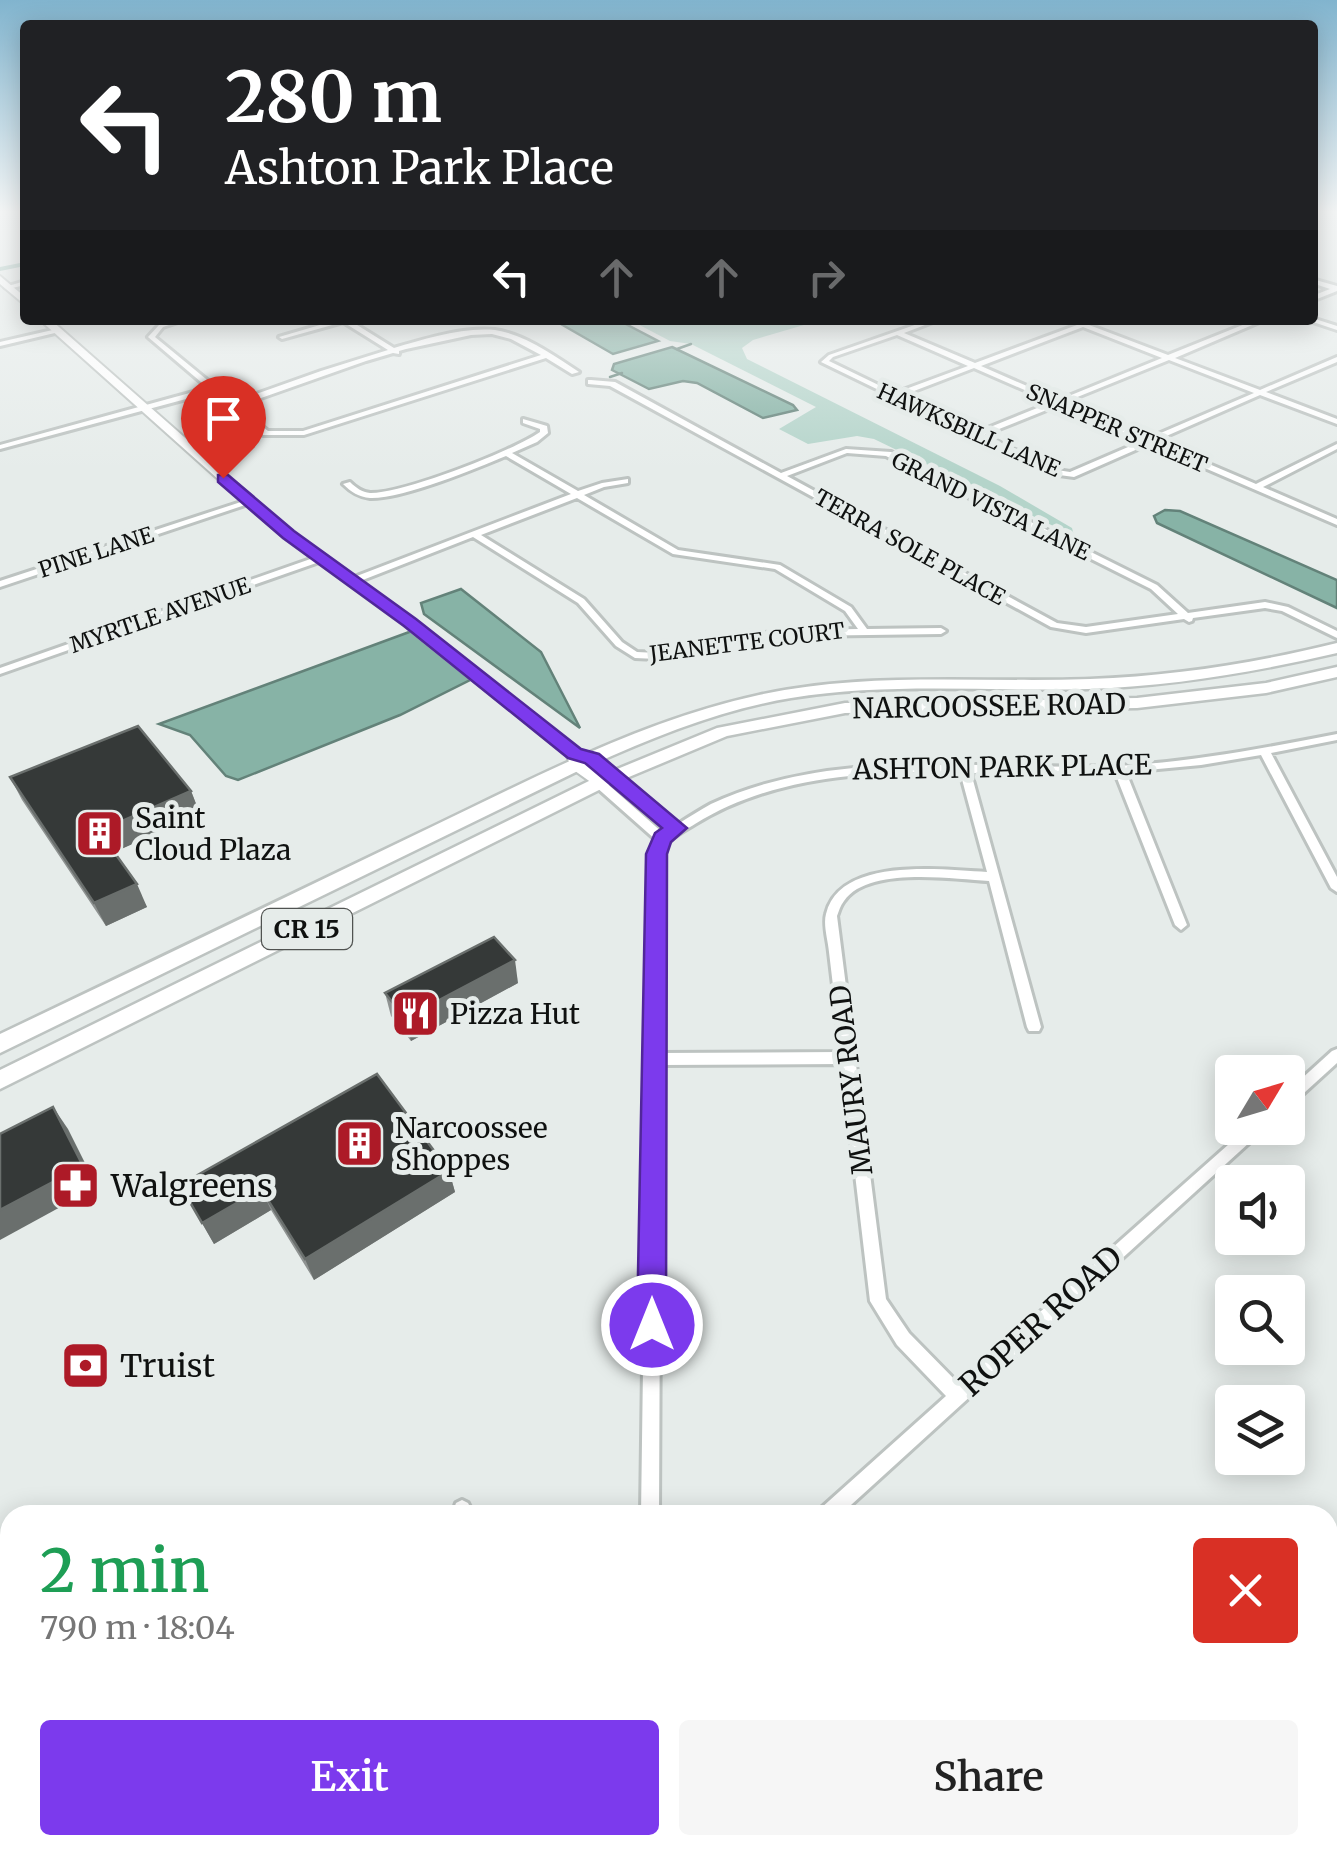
<!DOCTYPE html>
<html lang="en">
<head>
<meta charset="utf-8">
<style>
	body { margin:0; font-family:Merriweather,serif; background:#f6f6f6; color:#222; height:100vh; display:flex; flex-direction:column; font-size:38px; white-space:nowrap }
	* { box-sizing:border-box; margin:0 }
	p { font-size:32px; color:#767676 }
	.icon { flex:none; width:55px; height:55px; fill:none; stroke:currentColor; stroke-width:2; stroke-linecap:round; stroke-linejoin:round }
	.map { position:relative; flex:1; overflow:hidden }
	.details { position:absolute; left:0px; top:1505px; width:1338px; height:350px; display:flex; flex-direction:column; background:#fff; border-radius:30px 30px 0 0; box-shadow:0 5px 25px #0003 }
	.details>* { flex:none }
	.guide { position:absolute; left:20px; top:20px; width:1298px; height:305px; border-radius:10px; box-shadow:0 5px 25px #0003; background:#202124; color:#fff; overflow:hidden }
	.needle { width:65px; rotate:52deg }
	.buttons { position:absolute; left:1215px; top:1055px; display:grid; gap:20px }
	.buttons a { display:grid; place-items:center; width:90px; height:90px; border-radius:10px; background:#fff; box-shadow:0 5px 25px #0003; font-size:50px }
	.pin { position:absolute; display:grid; place-items:center; width:85px; height:85px; color:#fff; margin:-102px -42px; border-radius:50% 50% 50% 0; rotate:-45deg; box-shadow:0 0 10px #0007 }
	.pin .icon { rotate:45deg }
	.me { position:absolute; width:110px; margin:-55px; rotate:0deg; stroke-linejoin:round; filter:drop-shadow(0 0 8px #0008) }
	.turn { display:flex; align-items:center; gap:35px; height:210px; padding:0 40px; font-size:45px }
	.turn .icon { width:130px; height:130px; stroke-width:2.5 }
	.turn b { display:block; font-size:70px; line-height:85px }
	.lanes { display:flex; align-items:center; height:95px; padding:0 40px; background:#0003; justify-content:center; gap:50px; direction:ltr }
	.lanes .off { opacity:.35 }
	.round { display:grid; place-items:center; flex:none; width:105px; height:105px; border-radius:10px; background:#f6f6f6 }
	.head { display:flex; align-items:center; justify-content:space-between; height:170px; padding:0 40px }
	h1 { font-size:60px; font-weight:600; line-height:75px; color:#1e9e55 }
	.cta { display:flex; gap:20px; margin-top:auto; padding:20px 40px }
	.cta a { flex:1; height:115px; border-radius:10px; background:#7c3aed; color:#fff; font-size:40px; font-weight:600; line-height:115px; text-align:center }
	.cta a+a { background:#f6f6f6; color:#222 }
	.map>svg:first-child { display:block }
	.green { fill:#b4d4ca }
	.water { fill:#87b3a6; stroke:#638279; stroke-width:2.5 }
	.lines { fill:none; stroke-linecap:round; stroke-linejoin:round }
	.stream { stroke:#638279; stroke-width:2.5 }
	.canal { fill:#87b3a6; fill-rule:evenodd }
	.street-casing { stroke:#bdc3c1; stroke-width:6 }
	.secondary-casing { stroke:#bdc3c1; stroke-width:4 }
	.primary-casing { stroke:#bdc3c1; stroke-width:5 }
	.highway-casing { stroke:#bdc3c1; stroke-width:6 }
	.street { fill:#fff; fill-rule:evenodd }
	.secondary { fill:#fff; fill-rule:evenodd }
	.primary { fill:#fff; fill-rule:evenodd }
	.highway { fill:#fff; fill-rule:evenodd }
	.wall { fill:#8e9291 }
	.shaded-wall { fill:#6a6f6d }
	.building { fill:#353938; stroke:#6a6f6d; stroke-width:2.5 }
	.route { fill:#7c3aed; stroke:#51269a; stroke-width:2.5 }
	.labels { text-anchor:middle; dominant-baseline:central; stroke-width:10; stroke-linejoin:round; paint-order:stroke }
	.far-street-label { font-size:22px; fill:#0f1110; stroke:#e6ecea }
	.shield { fill:#e6ecea; stroke:#505351; stroke-width:2.5 }
	.shield-label { font-size:25px; font-weight:bold; fill:#0f1110 }
	.street-label { font-size:28px; fill:#0f1110; stroke:#e6ecea }
	.poi-label { font-size:28px; fill:#0f1110; stroke:#e6ecea; text-anchor:start }
	.near-poi-label { font-size:32px; fill:#0f1110; stroke:#e6ecea; text-anchor:start }
	.near-street-label { font-size:32px; fill:#0f1110; stroke:#e6ecea }
</style>
</head>
<body>
<div class="map">
<svg width="1337" height="1855" viewBox="0 0 1337 1855">
	<rect width="100%" height="100%" fill="#e6ecea"/>
	<!-- green -->
	<path class="green" d="M630,320H821L753,340L742,348L747,359L1000,486L1072,528L1074,536L874,439L857,436L808,444L779,429L816,407L691,344L670,341Z"/>
	<!-- water -->
	<g class="water">
		<path d="M554,320H618L658,341L613,354Z"/>
		<path d="M672,347L793,405L797,410L763,418L697,383L683,381L649,389L612,370L614,364Z"/>
		<path d="M1165,510L1180,511L1337,580V608L1157,523L1154,516Z"/>
		<path d="M461,589L541,652L580,728L424,614L421,603Z"/>
		<path d="M412,631L474,678L400,715L238,780L226,776L190,735L159,724Z"/>
	</g>
	<g class="lines">
		<!-- stream -->
		<g class="stream">
			<path d="M677,349L691,344"/>
			<path d="M610,377L622,373"/>
		</g>
		<!-- canal -->
		<path class="canal" d="M25,262V266L0,271V267Z"/>
		<defs>
			<g id="street">
				<path d="M1312,279L1337,286V291L1312,301V296L1330,289L1312,283Z"/>
				<path d="M25,281V285L8,289L5,287Z"/>
				<path d="M1312,318L1337,326V330L1310,321L1309,320H1312Z"/>
				<path d="M174,320H184L163,327L155,337L234,402L321,371L388,350L343,322L282,339L279,337L337,320H349L394,348C425,339 462,327 495,330C524,334 555,356 579,372L572,374L546,358L304,435H263L212,392L0,449V445L208,388L148,337L159,325ZM492,334L511,339L541,355L303,431H268L238,406L366,361L393,353L399,354V351L406,349L471,335Z"/>
				<path d="M929,320H938L904,333L975,363L1077,325L1067,320L1083,323L1100,320L1089,325L1168,355L1255,320H1264L1175,358L1260,390L1337,357V362L1266,392L1337,419V424L1260,395L1155,441L1256,484L1337,444V449L1263,487L1337,519V525L1149,444L1074,477L1052,474L821,362L829,355ZM1083,327L1162,358L1059,400L981,366ZM897,335L968,366L895,393L829,361L833,357ZM1169,360L1254,393L1149,438L1065,402ZM974,368L1052,402L978,432L901,396ZM1059,405L1142,441L1070,472L1057,470L984,435Z"/>
				<path d="M57,329L60,331L59,332L0,346V342Z"/>
				<path d="M591,380L615,382L781,473L846,449L891,452L1157,585L1188,613L1265,602L1288,607L1337,631V638L1282,611L1265,608L1193,618L1192,621L1189,622L1184,619L1086,633L1051,627L610,386L588,384V380ZM847,453L886,456L1151,589L1178,614L1086,627L1057,623L787,476Z"/>
				<path d="M523,419L547,426L548,433L537,442L512,453L578,491L602,483L628,479V483L604,487L584,495L678,550L780,565L851,607L867,629L941,628L946,631L941,634L797,636L731,642L657,659L635,658L616,646L578,603L473,537L355,583H349V579L571,494L506,456C474,469 403,499 370,498C359,497 351,492 343,484L350,482C356,488 362,492 370,493C402,494 513,451 540,432V429L523,423ZM577,498L673,554L775,569L845,611L858,629L797,630L731,636L657,653L637,652L622,642L584,599L481,535Z"/>
				<path d="M247,500L254,502L0,587V581Z"/>
				<path d="M319,556L322,557V561L0,674V668Z"/>
				<path d="M1337,734V740L1271,753L1337,877V892L1331,888L1261,755L1201,765L1126,772L1187,925L1181,930L1175,925L1115,773H971L1041,1027L1039,1031H1029L1027,1027L989,881C952,879 868,866 844,901C840,906 839,911 837,916L886,1299L909,1333L959,1384L1247,1128H1263L1261,1132L840,1515H817L820,1509L946,1396L897,1345L870,1301L842,1064L661,1065L659,1515H641L650,854L656,840L595,786L593,783L595,780H603L663,833L670,829L609,780L607,777L609,774H617L678,824C689,817 700,810 711,804C838,745 983,771 1118,766C1192,762 1265,748 1337,734ZM960,772L987,872C943,870 840,856 826,914C823,925 828,940 829,952C833,986 837,1019 841,1052L661,1053L662,854C669,837 680,833 695,824C774,775 870,771 960,772Z"/>
				<path d="M1337,1049V1063L1293,1103L1288,1105V1091L1332,1051Z"/>
				<path d="M462,1500L468,1503L471,1509L470,1515H452L456,1503Z"/>
				<path d="M98,1845H126L119,1855H91Z"/>
			</g>
			<g id="secondary">
				<path d="M0,276L25,297V305L0,284Z"/>
				<path d="M40,320H51L292,532L415,620L579,750L597,755L618,773L621,777L618,781H608L583,761L607,783L599,788L571,768L567,756L405,626L284,538Z"/>
			</g>
			<g id="primary">
				<path d="M1337,643V653C1255,672 1173,686 1088,689C989,692 890,682 791,698C718,710 649,739 582,769L0,1053V1034C141,967 282,899 423,831C532,779 640,721 759,695C868,671 979,683 1090,679C1174,676 1256,663 1337,643Z"/>
				<path d="M1337,667V677L1266,693L1137,708L845,713L727,736L605,787L0,1089V1070L593,779L717,728L845,703L1137,698L1266,683Z"/>
			</g>
			<g id="highway">
				<path d="M0,1597L10,1601V1658L0,1654Z"/>
				<path d="M0,1786L10,1790V1845H33L36,1855H0Z"/>
				<path d="M68,1845H106L110,1855H72Z"/>
			</g>
		</defs>
		<!-- street casing -->
		<use href="#street" class="street-casing"/>
		<!-- secondary casing -->
		<use href="#secondary" class="secondary-casing"/>
		<!-- primary casing -->
		<use href="#primary" class="primary-casing"/>
		<!-- highway casing -->
		<use href="#highway" class="highway-casing"/>
		<!-- street -->
		<use href="#street" class="street"/>
		<!-- secondary -->
		<use href="#secondary" class="secondary"/>
		<!-- primary -->
		<use href="#primary" class="primary"/>
		<!-- highway -->
		<use href="#highway" class="highway"/>
	</g>
	<!-- wall -->
	<g class="wall">
		<path d="M10,777L191,791L200,814L114,852L147,907L106,926L22,800Z"/>
		<path d="M518,983L411,1041L391,1016L385,993Z"/>
		<path d="M449,1171L455,1192L314,1280L271,1210L214,1244L180,1185Z"/>
	</g>
	<!-- shaded-wall -->
	<g class="shaded-wall">
		<path d="M191,791L200,814L110,854L99,831Z"/>
		<path d="M137,884L147,907L106,926L94,903Z"/>
		<path d="M515,960L518,983L411,1041L405,1018Z"/>
		<path d="M53,1107L68,1129L97,1187L0,1240V1210Z"/>
		<path d="M449,1171L455,1192L314,1280L305,1259Z"/>
		<path d="M261,1189L271,1210L214,1244L202,1223Z"/>
	</g>
	<!-- building -->
	<g class="building">
		<path d="M138,726L191,791L99,831L137,884L94,903L10,777Z"/>
		<path d="M494,937L515,960L405,1018L385,993Z"/>
		<path d="M377,1074L449,1171L305,1259L261,1189L202,1223L180,1185Z"/>
		<path d="M53,1107L83,1166L0,1210V1134Z"/>
	</g>
	<!-- sky -->
	<linearGradient id="sky" x2="0" y2="1"><stop stop-color="#81b4ce"/><stop offset="0.45" stop-color="#f4f6f6"/><stop offset="1" stop-color="#f4f6f6" stop-opacity="0"/></linearGradient>
	<rect width="1337" height="471" fill="url(#sky)"/>
	<!-- route -->
	<path class="route" d="M218,475H228L294,531L416,619L581,749L599,754L687,828L671,842L667,854L666,1325L662,1335L652,1339L641,1335L637,1325L646,854L655,833L662,828L585,763L568,758L404,626L283,538L218,482Z"/>
	<!-- icons -->
	<defs>
		<symbol id="building-square" viewBox="-11 -11 22 22"><rect x="-9" y="-9" width="18" height="18" rx="4" fill="#ad1a27" stroke="#e6ecea"/><path d="M-4-6H4V6H1V3H-1V6H-4ZM-2.5-4.3h1.7v1.8h-1.7ZM.8-4.3h1.7v1.8H.8ZM-2.5-1h1.7V.8h-1.7ZM.8-1h1.7V.8H.8Z" fill="#fff"/></symbol>
		<symbol id="restaurant-square" viewBox="-11 -11 22 22"><rect x="-9" y="-9" width="18" height="18" rx="4" fill="#ad1a27" stroke="#e6ecea"/><path d="M-5-6h1v4h1v-4h1v4h1v-4h1v5L-1.5 .5V6h-2V.5L-5-1ZM5-6V6H3V1.5H1.5Q1.5-4 5-6Z" fill="#fff"/></symbol>
		<symbol id="pharmacy-square" viewBox="-11 -11 22 22"><rect x="-9" y="-9" width="18" height="18" rx="4" fill="#ad1a27" stroke="#e6ecea"/><path d="M-2-6h4v4h4v4h-4v4h-4v-4h-4v-4h4Z" fill="#fff"/></symbol>
		<symbol id="bank-square" viewBox="-11 -11 22 22"><rect x="-9" y="-9" width="18" height="18" rx="4" fill="#ad1a27" stroke="#e6ecea"/><path d="M-6-4H6V4H-6ZM0-2.3a2.3 2.3 0 1 0 0 4.6a2.3 2.3 0 1 0 0-4.6Z" fill="#fff"/></symbol>
	</defs>
	<g fill-rule="evenodd">
		<use href="#building-square" x="72" y="806" width="55" height="55"/>
		<use href="#restaurant-square" x="388" y="986" width="55" height="55"/>
		<use href="#building-square" x="332" y="1116" width="55" height="55"/>
		<use href="#pharmacy-square" x="48" y="1158" width="55" height="55"/>
		<use href="#bank-square" x="58" y="1338" width="55" height="55"/>
	</g>
	<g class="labels">
		<!-- far-street labels -->
		<g class="far-street-label">
			<text transform="translate(1117 428) rotate(23)">SNAPPER STREET</text>
			<text transform="translate(969 430) rotate(24)">HAWKSBILL LANE</text>
			<text transform="translate(991 506) rotate(26)">GRAND VISTA LANE</text>
			<text transform="translate(910 547) rotate(29)">TERRA SOLE PLACE</text>
			<text transform="translate(96 552) rotate(-18)">PINE LANE</text>
			<text transform="translate(160 615) rotate(-19)">MYRTLE AVENUE</text>
			<text transform="translate(747 642) rotate(-7)">JEANETTE COURT</text>
		</g>
		<!-- shield labels -->
		<rect class="shield" x="262" y="909" width="90" height="40" rx="8"/>
		<g class="shield-label">
			<text x="307" y="929">CR 15</text>
		</g>
		<!-- street labels -->
		<g class="street-label">
			<text transform="translate(989 706) rotate(-1)">NARCOOSSEE ROAD</text>
			<text transform="translate(1002 767) rotate(-1)">ASHTON PARK PLACE</text>
			<text transform="translate(851 1080) rotate(-97)">MAURY ROAD</text>
		</g>
		<!-- poi labels -->
		<g class="poi-label">
			<text x="135" y="818">Saint<tspan x="135" dy="32">Cloud Plaza</tspan></text>
			<text x="450" y="1014">Pizza Hut</text>
			<text x="395" y="1128">Narcoossee<tspan x="395" dy="32">Shoppes</tspan></text>
		</g>
		<!-- near-poi labels -->
		<g class="near-poi-label">
			<text x="111" y="1186">Walgreens</text>
			<text x="120" y="1366">Truist</text>
		</g>
		<!-- near-street labels -->
		<g class="near-street-label">
			<text transform="translate(1041 1321) rotate(-42)">ROPER ROAD</text>
		</g>
	</g>
</svg>
<div class="buttons">
<a><svg class="needle" viewBox="-14 -14 28 28"><path d="M0-13l5 13h-10z" fill="#e53935"/><path d="M0 13l5-13h-10z" fill="#767676"/></svg></a>
<a><svg class="icon" aria-label="sound" viewBox="0 0 24 24"><path d="M4 9h4l5-4v14l-5-4H4zM17 9q2 3 0 6"/></svg></a>
<a><svg class="icon" aria-label="search" viewBox="0 0 24 24"><circle cx="10" cy="10" r="6"/><path d="M15 15l6 6"/></svg></a>
<a><svg class="icon" aria-label="layers" viewBox="0 0 24 24"><path d="M12 4l9 5-9 5-9-5zM3 14l9 5 9-5"/></svg></a>
</div>
<div class="pin" style="left:223px;top:478px;background:#d93025"><svg class="icon" aria-label="arrive" viewBox="0 0 24 24"><path d="M6 21V4h12l-3 4 3 4H6"/></svg></div>
<svg class="me" style="left:652px;top:1325px" viewBox="-20 -20 40 40"><circle r="17" fill="#7c3aed" stroke="#fff" stroke-width="3"/><path d="M0-11L8 9 0 5-8 9z" fill="#fff"/></svg>
<div class="guide">
<div class="turn"><svg class="icon" aria-label="left" viewBox="0 0 24 24"><path d="M17 20v-9H6M10 6l-5 5 5 5"/></svg><div><b>280 m</b>Ashton Park Place</div></div>
<div class="lanes"><svg class="icon" aria-label="left" viewBox="0 0 24 24"><path d="M17 20v-9H6M10 6l-5 5 5 5"/></svg><svg class="icon off" aria-label="ahead" viewBox="0 0 24 24"><path d="M12 20V5M6 11l6-6 6 6"/></svg><svg class="icon off" aria-label="ahead" viewBox="0 0 24 24"><path d="M12 20V5M6 11l6-6 6 6"/></svg><svg class="icon off" aria-label="right" viewBox="0 0 24 24"><path d="M7 20v-9h11M14 6l5 5-5 5"/></svg></div>
</div>
<section class="details">
<div class="head"><div><h1>2 min</h1><p>790 m · 18:04</p></div><a class="round" style="background:#d93025;color:#fff"><svg class="icon" aria-label="close" viewBox="0 0 24 24"><path d="M6 6l12 12M18 6L6 18"/></svg></a></div>
<div class="cta"><a>Exit</a><a>Share</a></div>
</section>
</div>
</body>
</html>
